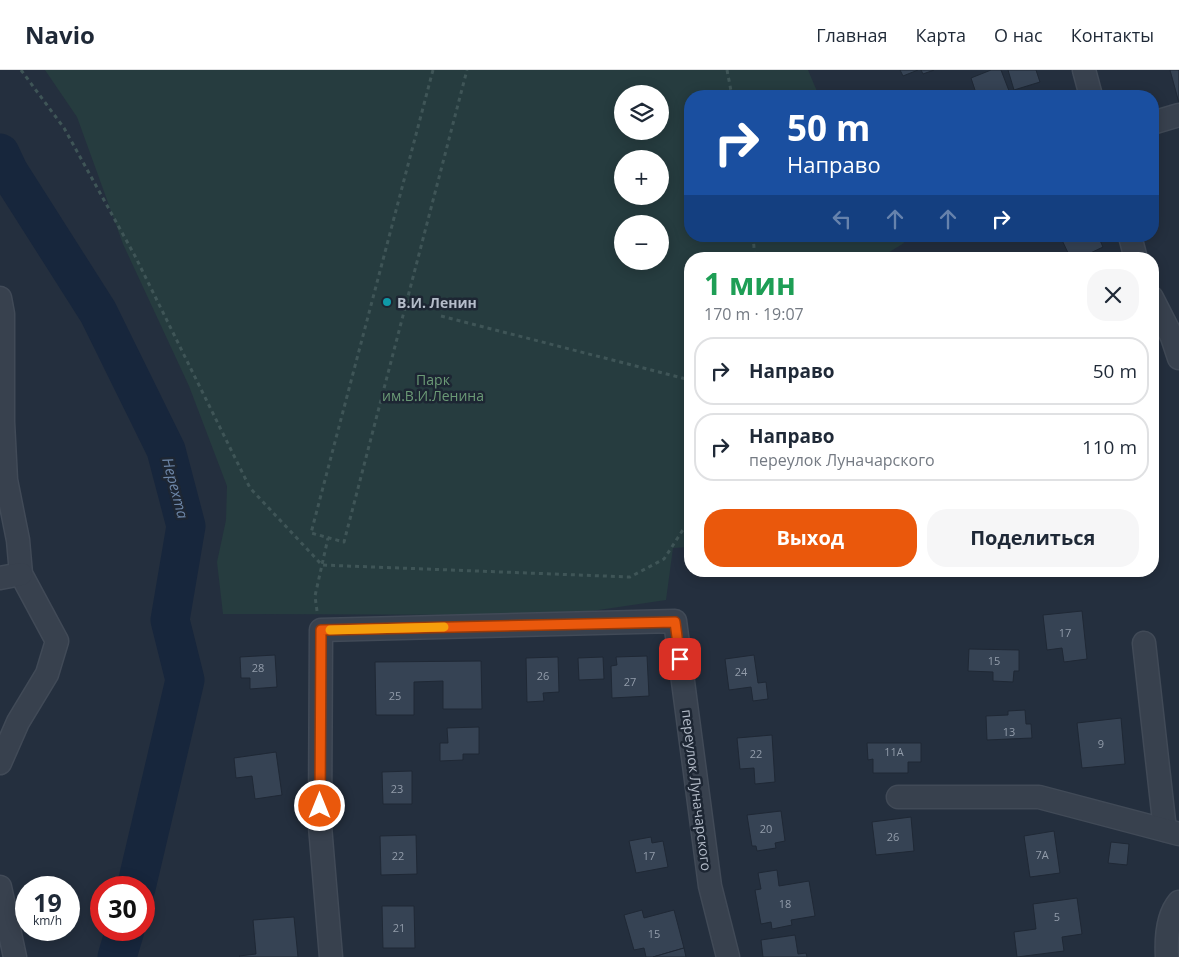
<!DOCTYPE html>
<html lang="ru">
<head>
<meta charset="utf-8">
<style>
	body { margin:0; font-family:"Open Sans",sans-serif; background:#f6f6f7; color:#1f2937; height:100vh; display:flex; flex-direction:column; font-size:19px; white-space:nowrap }
	* { box-sizing:border-box; margin:0 }
	p { font-size:16px; color:#747a83 }
	.icon { flex:none; width:28px; height:28px; fill:none; stroke:currentColor; stroke-width:2; stroke-linecap:round; stroke-linejoin:round }
	.map { position:relative; flex:1; overflow:hidden }
	.sheet { position:absolute; left:684px; top:182px; width:475px; height:325px; display:flex; flex-direction:column; background:#fff; border-radius:20px; box-shadow:0 2px 12px #0003 }
	.sheet>* { flex:none }
	.top-card { position:absolute; left:684px; top:20px; width:475px; height:152px; border-radius:20px; box-shadow:0 2px 12px #0003; background:#1a4fa0; color:#fff; overflow:hidden }
	.controls { position:absolute; left:614px; top:15px; display:grid; gap:10px }
	.controls a { display:grid; place-items:center; width:55px; height:55px; border-radius:50%; background:#fff; box-shadow:0 2px 12px #0003; font-size:25px }
	.speed { position:absolute; left:15px; top:806px; display:flex; gap:10px; font-size:25px; font-weight:700; text-align:center }
	.speed>* { display:grid; place-content:center; width:65px; height:65px; border-radius:50%; background:#fff; box-shadow:0 2px 12px #0003; line-height:1 }
	.speed small { font-size:12px; font-weight:400 }
	.speed .limit { border:8px solid #d22; background:#fff; color:#111 }
	.pin { position:absolute; display:grid; place-items:center; width:42px; height:42px; color:#fff; margin:-21px; border-radius:10px; box-shadow:0 2px 8px #0006 }
	.me { position:absolute; width:55px; margin:-28px; rotate:0deg; stroke-linejoin:round; filter:drop-shadow(0 0 4px #0008) }
	.turn { display:flex; align-items:center; gap:18px; height:105px; padding:0 20px; font-size:22px }
	.turn .icon { width:65px; height:65px; stroke-width:2.5 }
	.turn b { display:block; font-size:35px; line-height:42px }
	.lanes { display:flex; align-items:center; height:48px; padding:0 20px; background:#0003; justify-content:center; gap:25px; direction:ltr }
	.lanes .off { opacity:.35 }
	.round { display:grid; place-items:center; flex:none; width:52px; height:52px; border-radius:20px; background:#f6f6f7 }
	.overview { display:flex; align-items:center; justify-content:space-between; height:85px; padding:0 20px }
	h1 { font-size:30px; font-weight:700; line-height:38px; color:#1e9e55 }
	.button { display:flex; gap:10px; margin-top:auto; padding:10px 20px }
	.button a { flex:1; height:58px; border-radius:20px; background:#ea580c; color:#fff; font-size:20px; font-weight:700; line-height:58px; text-align:center }
	.button a+a { background:#f6f6f7; color:#1f2937 }
	ul { padding:0; list-style:none }
	li { display:flex; align-items:center; gap:15px; height:68px; margin:0 10px 8px; padding:0 10px; border:2px solid #e0e1e3; border-radius:20px }
	li div { flex:1 }
	li b { display:block; font-size:19px }
	li em { font-style:normal }
	header { display:flex; align-items:center; gap:30px; box-sizing:border-box; height:70px; padding:0 25px; background:#fff; border-bottom:1px solid #e0e1e3 }
	header strong { font-size:24px }
	nav { display:flex; gap:28px; margin-inline-start:auto; font-size:18px }
	.map>svg:first-child { display:block }
	.green { fill:#263c3f; fill-rule:evenodd }
	.lines { fill:none; stroke-linecap:round; stroke-linejoin:round }
	.river { stroke:#17263c; stroke-width:39 }
	.building { fill:#364354; stroke:#1f2835 }
	.minor-casing { stroke:#414a57; stroke-width:25 }
	.path { stroke:#3f5557; stroke-width:3; stroke-dasharray:4 4; stroke-linecap:butt }
	.minor { stroke:#38414e; stroke-width:22 }
	.route-casing { stroke:#983908; stroke-width:12 }
	.route { stroke:#ea580c; stroke-width:9 }
	.slow { stroke:#f59e0b; stroke-width:9 }
	.culture-dot { fill:#0f9aa8; stroke:#1d2633; stroke-width:2 }
	.labels { text-anchor:middle; dominant-baseline:central; stroke-width:5; stroke-linejoin:round; paint-order:stroke }
	.number-label { font-size:11px; fill:#929caa }
	.poi-label { font-size:14px; font-weight:bold; fill:#b4bcc9; stroke:#1d2633; text-anchor:start }
	.park-label { font-size:14px; fill:#6b9a76; stroke:#1d2633 }
	.street-label { font-size:14px; fill:#b4bcc9; stroke:#1d2633 }
	.water-label { font-size:15px; font-style:italic; fill:#6d86a8; stroke:#1d2633 }
</style>
</head>
<body>
<header>
<strong>Navio</strong>
<nav><a>Главная</a><a>Карта</a><a>О нас</a><a>Контакты</a></nav>
</header>
<div class="map">
<svg width="1179" height="887" viewBox="0 0 1179 887">
	<rect width="100%" height="100%" fill="#242f3e"/>
	<!-- green -->
	<path class="green" d="M45,0H808L819,26H690V166H901L904,173L883,186L885,189H690V477L673,478L666,530L585,542L528,545L223,544L217,492L226,450L227,416L189,316L123,174L77,47ZM622,24H660V61H622ZM622,89H660V126H622ZM622,154H660V191H622Z"/>
	<g class="lines">
		<!-- river -->
		<g class="river">
			<path d="M0,83L9,102L98,242L166,380L186,456L170,550L185,610L136,818"/>
			<path d="M117,887L125,860"/>
		</g>
	</g>
	<!-- building -->
	<g class="building">
		<path d="M900,0H918L903,6Z"/>
		<path d="M921,0H934L923,4Z"/>
		<path d="M991,0H1001L1011,26H977L971,8Z"/>
		<path d="M1008,0H1036L1040,12L1014,20Z"/>
		<path d="M1170,0H1179V33Z"/>
		<path d="M1060,166H1098L1103,177L1078,189H1071Z"/>
		<path d="M1082,541L1087,589L1064,592L1062,578L1047,580L1043,545Z"/>
		<path d="M969,579L1019,580V601H1014L1013,612L993,611V602L968,601Z"/>
		<path d="M275,585L277,617L250,619V608H241L240,587Z"/>
		<path d="M754,585L758,613L766,612L768,629L753,631L751,617L729,620L725,589Z"/>
		<path d="M647,586L649,626L612,628L611,596L617,595L616,587Z"/>
		<path d="M558,587L559,622L543,623L544,631L527,632L526,588Z"/>
		<path d="M603,587L604,609L579,610L578,588Z"/>
		<path d="M481,591L482,639H443V611L414,612V645H376L375,592Z"/>
		<path d="M1025,640L1026,654H1031L1032,668L987,670L986,646L1008,645V641Z"/>
		<path d="M1121,648L1125,694L1082,698L1077,653Z"/>
		<path d="M479,657V684H463V690L440,691V673H448L447,658Z"/>
		<path d="M772,665L775,712L755,714L754,698L740,699L737,668Z"/>
		<path d="M867,673H921V692H908V703H873V689L868,690Z"/>
		<path d="M276,682L282,725L255,729L252,706L236,708L234,688Z"/>
		<path d="M412,701V734H383L382,702Z"/>
		<path d="M781,741L785,771L775,773L776,778L757,781L756,776H752L747,745Z"/>
		<path d="M911,747L914,781L876,785L872,752Z"/>
		<path d="M1054,761L1060,803L1030,807L1024,766Z"/>
		<path d="M416,765L417,804L381,805L380,766Z"/>
		<path d="M651,767L652,773L663,771L668,797L636,803L629,771Z"/>
		<path d="M1111,772L1129,774L1127,795L1108,793Z"/>
		<path d="M777,800L779,816L809,811L815,846L791,850L792,855L772,859L771,852L761,854L755,820L761,819L758,803Z"/>
		<path d="M1077,828L1082,864L1062,867L1064,881L1017,887L1014,862L1036,859L1033,834Z"/>
		<path d="M382,836H414L415,878H383Z"/>
		<path d="M642,840L644,848L674,840L684,878L653,887H646L644,878L634,880L624,845Z"/>
		<path d="M294,847L298,887H240L239,886L256,884L253,850Z"/>
		<path d="M795,865L798,884L806,883L807,887H763L761,870Z"/>
		<path d="M684,878L686,887H653Z"/>
	</g>
	<g class="lines">
		<defs>
			<g id="minor">
				<path d="M1084,0L1091,26"/>
				<path d="M1152,53L1179,45"/>
				<path d="M1130,166L1136,189"/>
				<path d="M0,228L3,244V352L6,410L18,470L21,504L57,571L47,604L18,652L0,693"/>
				<path d="M1152,228L1172,267L1179,288"/>
				<path d="M0,508L21,504"/>
				<path d="M1144,573L1165,760"/>
				<path d="M898,727H1039L1179,764"/>
				<path d="M0,817L15,887"/>
				<path d="M331,887L320,756L321,560L675,551L710,816L728,887"/>
				<path d="M1167,887C1166,869 1167,846 1179,832"/>
			</g>
		</defs>
		<!-- minor casing -->
		<use href="#minor" class="minor-casing"/>
		<!-- path -->
		<g class="path">
			<path d="M21,0L64,58L135,186L250,418L322,495L630,507L664,489L690,449"/>
			<path d="M433,0L311,463L344,472L467,0"/>
			<path d="M727,0L732,26"/>
			<path d="M753,166L755,189"/>
			<path d="M441,246L690,310"/>
			<path d="M317,541L315,526L328,468"/>
		</g>
		<!-- minor -->
		<use href="#minor" class="minor"/>
	</g>
	<g class="lines">
		<defs>
			<path id="route" d="M320,736L321,560L675,552L680,589"/>
		</defs>
		<!-- route casing -->
		<use href="#route" class="route-casing"/>
		<!-- route -->
		<use href="#route" class="route"/>
		<!-- slow -->
		<path class="slow" d="M330,560L444,557"/>
	</g>
	<!-- markers -->
	<circle class="culture-dot" cx="387" cy="232" r="5"/>
	<g class="labels">
		<!-- number labels -->
		<g class="number-label">
			<text x="1065" y="562">17</text>
			<text x="994" y="590">15</text>
			<text x="258" y="597">28</text>
			<text x="741" y="601">24</text>
			<text x="543" y="605">26</text>
			<text x="630" y="611">27</text>
			<text x="395" y="625">25</text>
			<text x="1009" y="661">13</text>
			<text x="1101" y="673">9</text>
			<text x="894" y="681">11А</text>
			<text x="756" y="683">22</text>
			<text x="397" y="718">23</text>
			<text x="766" y="758">20</text>
			<text x="893" y="766">26</text>
			<text x="1042" y="784">7А</text>
			<text x="398" y="785">22</text>
			<text x="649" y="785">17</text>
			<text x="785" y="833">18</text>
			<text x="1057" y="846">5</text>
			<text x="399" y="857">21</text>
			<text x="654" y="863">15</text>
		</g>
		<!-- poi labels -->
		<g class="poi-label">
			<text x="397" y="232">В.И. Ленин</text>
		</g>
		<!-- park labels -->
		<g class="park-label">
			<text x="433" y="309">Парк<tspan x="433" dy="16">им.В.И.Ленина</tspan></text>
		</g>
		<!-- street labels -->
		<g class="street-label">
			<text transform="translate(697 720) rotate(83)">переулок Луначарского</text>
		</g>
		<!-- water labels -->
		<g class="water-label">
			<text transform="translate(176 418) rotate(75)">Нерехта</text>
		</g>
	</g>
</svg>
<div class="controls">
<a><svg class="icon" aria-label="layers" viewBox="0 0 24 24"><path d="M12 4l9 5-9 5-9-5zM3 14l9 5 9-5"/></svg></a>
<a>+</a>
<a>−</a>
</div>
<div class="speed"><div>19<small>km/h</small></div><div class="limit">30</div></div>
<div class="pin" style="left:680px;top:589px;background:#d93025"><svg class="icon" aria-label="arrive" viewBox="0 0 24 24"><path d="M6 21V4h12l-3 4 3 4H6"/></svg></div>
<svg class="me" style="left:320px;top:736px" viewBox="-20 -20 40 40"><circle r="17" fill="#ea580c" stroke="#fff" stroke-width="3"/><path d="M0-11L8 9 0 5-8 9z" fill="#fff"/></svg>
<div class="top-card">
<div class="turn"><svg class="icon" aria-label="right" viewBox="0 0 24 24"><path d="M7 20v-9h11M14 6l5 5-5 5"/></svg><div><b>50 m</b>Направо</div></div>
<div class="lanes"><svg class="icon off" aria-label="left" viewBox="0 0 24 24"><path d="M17 20v-9H6M10 6l-5 5 5 5"/></svg><svg class="icon off" aria-label="ahead" viewBox="0 0 24 24"><path d="M12 20V5M6 11l6-6 6 6"/></svg><svg class="icon off" aria-label="ahead" viewBox="0 0 24 24"><path d="M12 20V5M6 11l6-6 6 6"/></svg><svg class="icon" aria-label="right" viewBox="0 0 24 24"><path d="M7 20v-9h11M14 6l5 5-5 5"/></svg></div>
</div>
<section class="sheet">
<div class="overview"><div><h1>1 мин</h1><p>170 m · 19:07</p></div><a class="round"><svg class="icon" aria-label="close" viewBox="0 0 24 24"><path d="M6 6l12 12M18 6L6 18"/></svg></a></div>
<ul>
<li><svg class="icon" aria-label="right" viewBox="0 0 24 24"><path d="M7 20v-9h11M14 6l5 5-5 5"/></svg><div><b>Направо</b></div><em>50 m</em></li>
<li><svg class="icon" aria-label="right" viewBox="0 0 24 24"><path d="M7 20v-9h11M14 6l5 5-5 5"/></svg><div><b>Направо</b><p>переулок Луначарского</p></div><em>110 m</em></li>
</ul>
<div class="button"><a>Выход</a><a>Поделиться</a></div>
</section>
</div>
</body>
</html>
